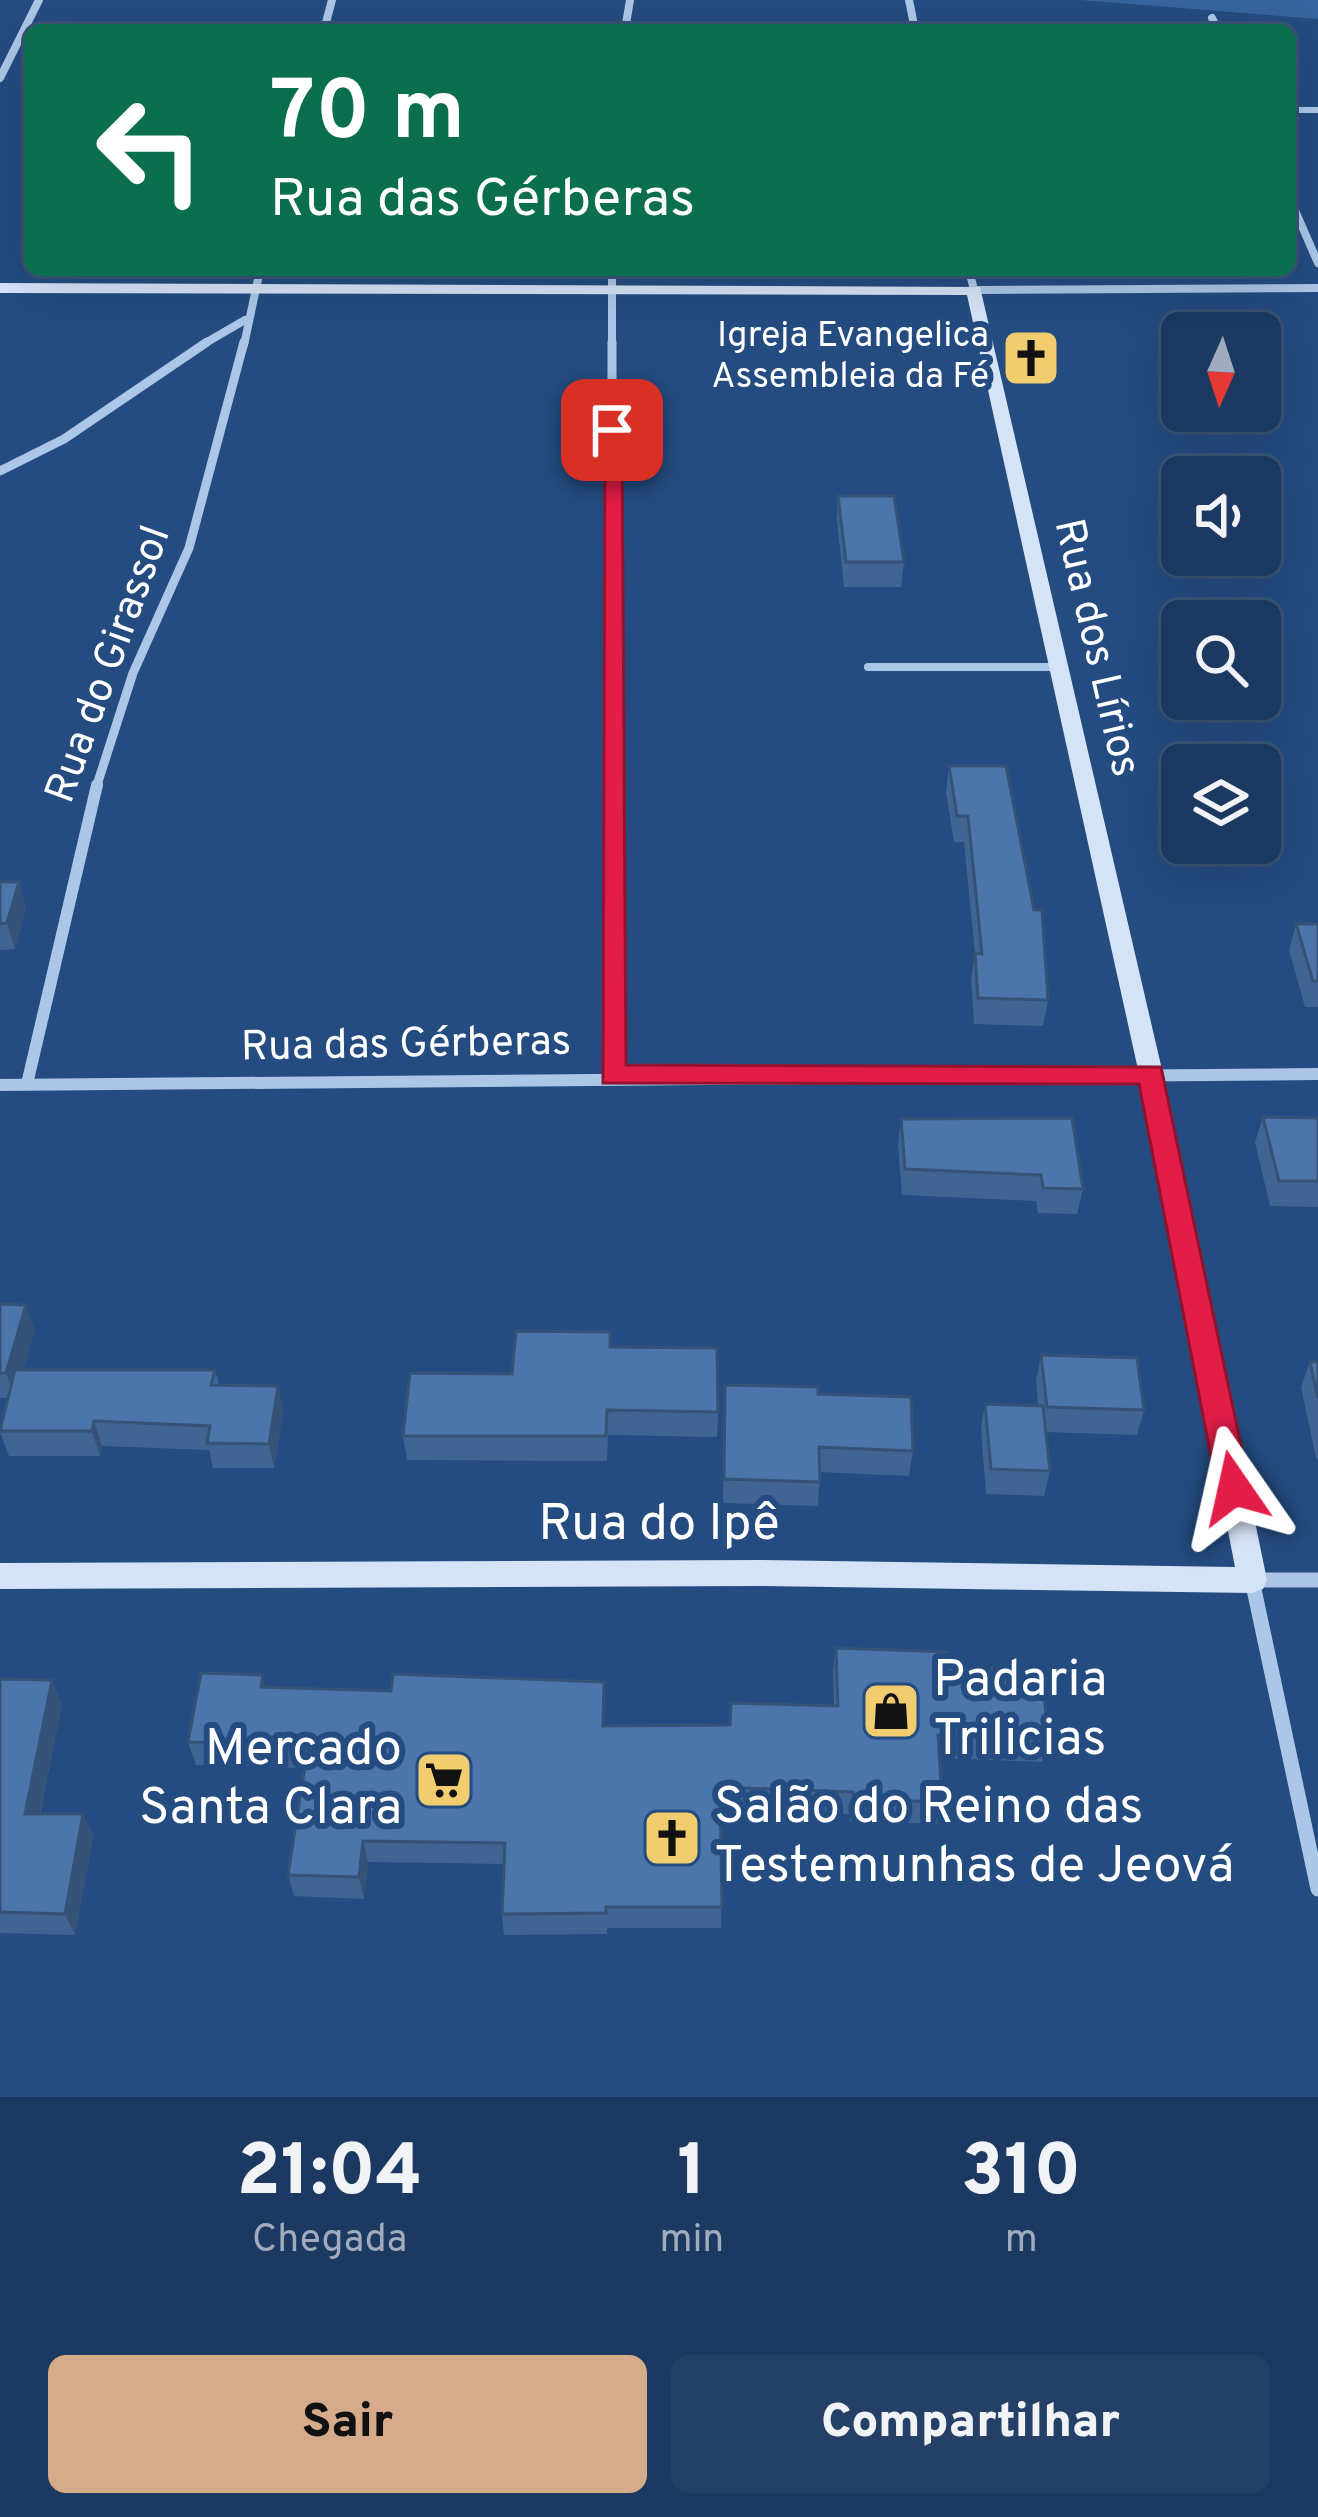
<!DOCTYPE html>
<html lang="pt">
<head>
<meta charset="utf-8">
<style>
	body { margin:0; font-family:Overpass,sans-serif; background:#244067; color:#f1f3f6; height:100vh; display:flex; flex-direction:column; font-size:45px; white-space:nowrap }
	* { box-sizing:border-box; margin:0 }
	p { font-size:39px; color:#a0acbd }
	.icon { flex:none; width:66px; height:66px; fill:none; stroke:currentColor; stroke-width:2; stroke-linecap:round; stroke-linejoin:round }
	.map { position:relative; height:2097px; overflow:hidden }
	.drawer { display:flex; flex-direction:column; background:#1b3961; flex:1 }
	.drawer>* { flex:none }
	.guide { position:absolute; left:24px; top:24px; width:1272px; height:252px; border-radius:18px; box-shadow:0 12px 48px #0002,0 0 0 3px #395376; background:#0b6e4f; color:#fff; overflow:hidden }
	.needle { width:78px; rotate:183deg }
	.buttons { position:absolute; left:1161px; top:312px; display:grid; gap:24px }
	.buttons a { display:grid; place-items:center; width:120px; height:120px; border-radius:18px; background:#1b3961; box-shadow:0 12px 48px #0002,0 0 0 3px #395376; font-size:60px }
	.pin { position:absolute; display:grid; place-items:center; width:102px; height:102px; color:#fff; margin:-51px; border-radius:24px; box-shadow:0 6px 18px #0006 }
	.me { position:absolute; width:132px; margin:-66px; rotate:349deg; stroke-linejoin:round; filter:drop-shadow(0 0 9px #0008) }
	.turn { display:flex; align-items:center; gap:42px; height:252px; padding:0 48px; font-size:54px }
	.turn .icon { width:156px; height:156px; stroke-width:2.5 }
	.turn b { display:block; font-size:84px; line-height:102px }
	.eta { display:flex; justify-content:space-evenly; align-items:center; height:204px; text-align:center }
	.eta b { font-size:72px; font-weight:800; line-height:84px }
	.cta { display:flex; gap:24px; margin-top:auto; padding:24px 48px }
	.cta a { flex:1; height:138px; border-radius:18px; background:#d6ab8b; color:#111; font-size:48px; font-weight:800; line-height:138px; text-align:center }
	.cta a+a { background:#244067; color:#f1f3f6 }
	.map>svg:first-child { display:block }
	.green { fill:#38659f }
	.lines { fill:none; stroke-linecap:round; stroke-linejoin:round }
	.lane-far1 { stroke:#abc6e7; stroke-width:6 }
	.lane { stroke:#abc6e7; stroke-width:8 }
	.street-far3 { stroke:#abc6e7; stroke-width:8 }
	.street-far2 { stroke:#abc6e7; stroke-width:9 }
	.street-far1 { stroke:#abc6e7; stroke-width:12 }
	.street { stroke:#abc6e7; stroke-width:15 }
	.secondary { fill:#d5e3f6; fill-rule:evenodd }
	.wall { fill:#416592 }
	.shaded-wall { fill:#355277 }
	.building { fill:#4c75aa; stroke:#355277; stroke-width:3 }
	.route { fill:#e11d48; stroke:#92132f; stroke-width:3 }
	.labels { text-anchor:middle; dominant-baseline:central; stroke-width:12; stroke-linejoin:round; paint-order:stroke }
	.far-poi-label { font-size:36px; fill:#fff; stroke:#244c81; text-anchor:end }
	.street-label { font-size:42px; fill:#fff; stroke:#244c81 }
	.near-street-label { font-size:51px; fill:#fff; stroke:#244c81 }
	.near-poi-label { font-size:51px; fill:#fff; stroke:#244c81; text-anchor:start }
</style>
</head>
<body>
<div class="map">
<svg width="1318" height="2097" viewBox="0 0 1318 2097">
	<rect width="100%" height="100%" fill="#244c81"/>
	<!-- green -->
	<path class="green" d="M1080,0H1318V19Z"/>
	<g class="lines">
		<!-- lane-far1 -->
		<path class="lane-far1" d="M1290,110H1318"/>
		<!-- lane -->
		<path class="lane" d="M868,667H1059"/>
		<!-- street-far3 -->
		<g class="street-far3">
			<path d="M909,0L915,30"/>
			<path d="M1212,18L1218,30"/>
			<path d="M324,30L332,0"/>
			<path d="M625,30L630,0"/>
			<path d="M0,78L39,0"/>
			<path d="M1290,199L1318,263"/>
			<path d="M612,270V345"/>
			<path d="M969,270L974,290L1318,288"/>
			<path d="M202,345L245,320"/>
			<path d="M244,345L260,270"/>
		</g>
		<!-- street-far2 -->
		<g class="street-far2">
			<path d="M612,342V788"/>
			<path d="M0,471L64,439L207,342"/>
			<path d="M96,788L133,673L189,548L244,342"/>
		</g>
		<!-- street-far1 -->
		<g class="street-far1">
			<path d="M612,785V1075"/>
			<path d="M27,1084L97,785"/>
			<path d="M0,1085L1318,1074"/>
		</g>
		<!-- street -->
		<path class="street" d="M1318,1580H1252L1318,1889"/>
		<!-- secondary -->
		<path class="secondary" d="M0,283L980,287L1163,1074L1267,1580L1263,1589L1252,1593L762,1586L0,1589V1563L762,1560L1235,1567L1139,1074L967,295L0,293Z"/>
	</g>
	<!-- wall -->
	<g class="wall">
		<path d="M838,496L904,562L901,587H844L837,520Z"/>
		<path d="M949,766L1048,1000L1043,1026L974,1024L971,979L975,953L964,842H954L946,792Z"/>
		<path d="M0,882H19L26,908L15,949L0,950Z"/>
		<path d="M1296,924H1318V1007H1305L1289,950Z"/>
		<path d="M1263,1117L1318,1118V1207L1270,1206L1255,1142Z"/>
		<path d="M901,1119L1083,1189L1077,1214L1038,1213L1036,1201L902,1195L898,1145Z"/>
		<path d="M0,1304L35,1330L23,1370H215L219,1385L278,1386L283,1411L274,1468H213L209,1450L102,1446L100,1456H9L0,1432L8,1398H0Z"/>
		<path d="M610,1332L611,1347L718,1412L717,1437L608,1435L607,1461L407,1460L403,1436L512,1374Z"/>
		<path d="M1041,1355L1144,1410L1137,1435L1046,1432L1050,1471L1044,1496L986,1494L981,1429L985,1404L1038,1405L1036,1380Z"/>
		<path d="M1310,1362H1318V1459L1316,1458L1301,1387Z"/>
		<path d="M725,1385L913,1451L909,1476L820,1472L818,1506L723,1503Z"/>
		<path d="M836,1648L950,1665L1048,1739L1042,1762L940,1758L942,1802L937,1824L850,1821V1814L720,1810L721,1928H607V1934L504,1935L502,1914L504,1864L368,1862L364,1899L294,1896L288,1875L304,1768L196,1765L188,1742L266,1687L604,1726L730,1725L834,1706L833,1672Z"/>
		<path d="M0,1679L62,1703L40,1814H83L93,1836L75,1935L0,1933Z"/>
	</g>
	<!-- shaded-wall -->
	<g class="shaded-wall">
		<path d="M19,882L26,908L15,949L7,923Z"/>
		<path d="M26,1305L35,1330L15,1398L6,1373Z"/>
		<path d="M278,1386L283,1411L274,1468L269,1444Z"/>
		<path d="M94,1421L102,1446L100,1456L92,1431Z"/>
		<path d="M52,1680L62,1703L35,1836L25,1814Z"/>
		<path d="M83,1814L93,1836L75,1935L65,1914Z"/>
		<path d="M363,1841L368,1862L364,1899L359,1877Z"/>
	</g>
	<!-- building -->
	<g class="building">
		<path d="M838,496H894L904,562H846Z"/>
		<path d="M949,766H1006L1034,910H1042L1048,1000L978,998L975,953L982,954L968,816H957Z"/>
		<path d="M0,882H19L7,923L0,924Z"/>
		<path d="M1296,924H1318V981H1313Z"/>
		<path d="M1263,1117L1318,1118V1181H1279Z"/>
		<path d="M1072,1118L1083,1189L1043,1188L1041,1175L905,1169L901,1119Z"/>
		<path d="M0,1304L26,1305L6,1373H0Z"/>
		<path d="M516,1331L610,1332V1347L717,1348L718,1412L607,1410L606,1436H403L410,1373L512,1374Z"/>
		<path d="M1041,1355L1137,1358L1144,1410L1047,1407Z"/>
		<path d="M1310,1362H1318V1398Z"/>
		<path d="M15,1370H215L211,1385L278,1386L269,1444L207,1443L210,1426L94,1421L92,1431H0Z"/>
		<path d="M725,1385L818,1387V1394L911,1397L913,1451L819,1447L820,1482L724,1479Z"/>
		<path d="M985,1404L1043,1406L1050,1471L991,1469Z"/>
		<path d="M836,1648L949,1652L950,1665L1042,1670L1048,1739L938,1735L942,1802L854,1799L853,1792L720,1787L722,1907H606V1913L502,1914L505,1843L363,1841L359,1877L288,1875L308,1746L188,1742L201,1673L263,1675L261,1687L391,1691L393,1674L604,1682L603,1726L730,1725L731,1703L838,1706Z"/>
		<path d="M0,1679L52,1680L25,1814H83L65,1914L0,1912Z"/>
	</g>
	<!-- route -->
	<path class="route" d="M605,425L622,430L626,1065L1161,1067L1250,1488L1245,1498H1222L1217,1488L1139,1084L603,1083Z"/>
	<!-- icons -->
	<defs>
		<symbol id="church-square" viewBox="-11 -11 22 22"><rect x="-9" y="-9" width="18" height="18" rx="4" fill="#f1cd6f" stroke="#244c81"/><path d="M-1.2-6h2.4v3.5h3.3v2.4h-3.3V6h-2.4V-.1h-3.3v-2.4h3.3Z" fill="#111"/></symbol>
		<symbol id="shop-square" viewBox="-11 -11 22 22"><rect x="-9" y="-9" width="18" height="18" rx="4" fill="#f1cd6f" stroke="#244c81"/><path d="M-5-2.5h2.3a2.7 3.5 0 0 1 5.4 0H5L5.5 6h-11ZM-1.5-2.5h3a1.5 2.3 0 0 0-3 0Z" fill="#111"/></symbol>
		<symbol id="supermarket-square" viewBox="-11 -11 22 22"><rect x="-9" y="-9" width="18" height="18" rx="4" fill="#f1cd6f" stroke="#244c81"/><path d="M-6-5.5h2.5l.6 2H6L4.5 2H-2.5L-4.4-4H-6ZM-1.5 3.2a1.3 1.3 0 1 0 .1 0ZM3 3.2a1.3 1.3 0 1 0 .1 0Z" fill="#111"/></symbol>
	</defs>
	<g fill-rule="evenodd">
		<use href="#church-square" x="998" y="325" width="66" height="66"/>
		<use href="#shop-square" x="858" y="1678" width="66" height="66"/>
		<use href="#supermarket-square" x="411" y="1747" width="66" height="66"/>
		<use href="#church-square" x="639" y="1805" width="66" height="66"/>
	</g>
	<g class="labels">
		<!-- far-poi labels -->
		<g class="far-poi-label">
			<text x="989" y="337">Igreja Evangelica<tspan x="989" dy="41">Assembleia da Fé</tspan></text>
		</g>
		<!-- street labels -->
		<g class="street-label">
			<text transform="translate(1095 648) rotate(77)">Rua dos Lírios</text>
			<text transform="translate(110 665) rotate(-70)">Rua do Girassol</text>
			<text transform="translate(406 1046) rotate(-1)">Rua das Gérberas</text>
		</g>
		<!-- near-street labels -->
		<g class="near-street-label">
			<text x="659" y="1526">Rua do Ipê</text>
		</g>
		<!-- near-poi labels -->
		<g class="near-poi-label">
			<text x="933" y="1682">Padaria<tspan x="933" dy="59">Trilicias</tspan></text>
			<text x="402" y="1751" text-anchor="end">Mercado<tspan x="402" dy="59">Santa Clara</tspan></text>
			<text x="714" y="1809">Salão do Reino das<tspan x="714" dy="59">Testemunhas de Jeová</tspan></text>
		</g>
	</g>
</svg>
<div class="buttons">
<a><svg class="needle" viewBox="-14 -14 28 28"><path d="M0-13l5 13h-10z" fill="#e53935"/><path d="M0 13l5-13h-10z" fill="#a0acbd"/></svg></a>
<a><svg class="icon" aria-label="sound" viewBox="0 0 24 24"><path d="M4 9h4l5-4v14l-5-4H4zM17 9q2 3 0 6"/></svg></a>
<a><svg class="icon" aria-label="search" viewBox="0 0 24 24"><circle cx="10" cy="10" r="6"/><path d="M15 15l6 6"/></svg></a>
<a><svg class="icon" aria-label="layers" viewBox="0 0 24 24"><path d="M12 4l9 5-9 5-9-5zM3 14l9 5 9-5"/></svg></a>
</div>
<div class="pin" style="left:612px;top:430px;background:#d93025"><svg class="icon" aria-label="arrive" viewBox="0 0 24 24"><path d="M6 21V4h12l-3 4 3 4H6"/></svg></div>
<svg class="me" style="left:1234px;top:1488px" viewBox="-20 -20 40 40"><path d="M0-17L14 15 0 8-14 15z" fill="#e11d48" stroke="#fff" stroke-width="4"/></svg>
<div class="guide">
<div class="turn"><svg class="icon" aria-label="left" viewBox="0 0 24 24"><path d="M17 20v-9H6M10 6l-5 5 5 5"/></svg><div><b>70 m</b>Rua das Gérberas</div></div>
</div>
</div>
<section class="drawer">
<div class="eta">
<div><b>21:04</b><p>Chegada</p></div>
<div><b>1</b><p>min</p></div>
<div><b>310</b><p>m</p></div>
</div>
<div class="cta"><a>Sair</a><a>Compartilhar</a></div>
</section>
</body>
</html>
